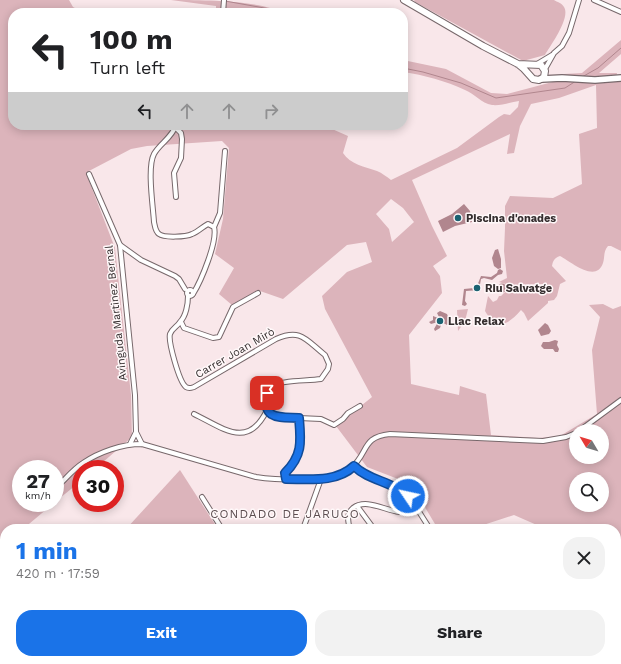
<!DOCTYPE html>
<html lang="en">
<head>
<meta charset="utf-8">
<style>
	body { margin:0; font-family:"Work Sans",sans-serif; background:#f2f2f2; color:#202124; height:100vh; display:flex; flex-direction:column; font-size:15px; white-space:nowrap }
	* { box-sizing:border-box; margin:0 }
	p { font-size:13px; color:#757577 }
	.icon { flex:none; width:22px; height:22px; fill:none; stroke:currentColor; stroke-width:2; stroke-linecap:round; stroke-linejoin:round }
	.map { position:relative; flex:1; overflow:hidden }
	.sheet { position:absolute; left:0px; top:524px; width:621px; height:140px; display:flex; flex-direction:column; background:#fff; border-radius:16px 16px 0 0; box-shadow:0 2px 10px #0003 }
	.sheet>* { flex:none }
	.hud { position:absolute; left:8px; top:8px; width:400px; height:122px; border-radius:16px; box-shadow:0 2px 10px #0003; background:#fff; color:#202124; overflow:hidden }
	.needle { width:26px; rotate:308deg }
	.tools { position:absolute; left:569px; top:424px; display:grid; gap:8px }
	.tools a { display:grid; place-items:center; width:40px; height:40px; border-radius:50%; background:#fff; box-shadow:0 2px 10px #0003; font-size:20px }
	.speed { position:absolute; left:12px; top:460px; display:flex; gap:8px; font-size:20px; font-weight:700; text-align:center }
	.speed>* { display:grid; place-content:center; width:52px; height:52px; border-radius:50%; background:#fff; box-shadow:0 2px 10px #0003; line-height:1 }
	.speed small { font-size:10px; font-weight:400 }
	.speed .limit { border:6px solid #d22; background:#fff; color:#111 }
	.pin { position:absolute; display:grid; place-items:center; width:34px; height:34px; color:#fff; margin:-17px; border-radius:8px; box-shadow:0 2px 6px #0006 }
	.me { position:absolute; width:44px; margin:-22px; rotate:304deg; stroke-linejoin:round; filter:drop-shadow(0 0 3px #0008) }
	.turn { display:flex; align-items:center; gap:14px; height:84px; padding:0 16px; font-size:18px }
	.turn .icon { width:52px; height:52px; stroke-width:2.5 }
	.turn b { display:block; font-size:28px; line-height:34px }
	.lanes { display:flex; align-items:center; height:38px; padding:0 16px; background:#0003; justify-content:center; gap:20px; direction:ltr }
	.lanes .off { opacity:.35 }
	.round { display:grid; place-items:center; flex:none; width:42px; height:42px; border-radius:16px; background:#f2f2f2 }
	.summary { display:flex; align-items:center; justify-content:space-between; height:68px; padding:0 16px }
	h1 { font-size:24px; font-weight:700; line-height:30px; color:#1a73e8 }
	.action { display:flex; gap:8px; margin-top:auto; padding:8px 16px }
	.action a { flex:1; height:46px; border-radius:16px; background:#1a73e8; color:#fff; font-size:16px; font-weight:700; line-height:46px; text-align:center }
	.action a+a { background:#f2f2f2; color:#202124 }
	.map>svg:first-child { display:block }
	.green { fill:#dcb4bb; fill-rule:evenodd }
	.water { fill:#b1868e }
	.lines { fill:none; stroke-linecap:round; stroke-linejoin:round }
	.stream { stroke:#b1868e; stroke-width:1 }
	.minor-casing { stroke:#77686b; stroke-width:6 }
	.secondary-casing { stroke:#77686b; stroke-width:8 }
	.primary-casing { stroke:#77686b; stroke-width:8 }
	.minor { stroke:#fff; stroke-width:4 }
	.secondary { stroke:#fff; stroke-width:5.5 }
	.primary { stroke:#fff; stroke-width:6 }
	.route-casing { stroke:#114b97; stroke-width:10 }
	.route { stroke:#1a73e8; stroke-width:7 }
	.poi-dot { fill:#1a6171; stroke:#fff8f9; stroke-width:1.5 }
	.labels { text-anchor:middle; dominant-baseline:central; stroke-width:3; stroke-linejoin:round; paint-order:stroke }
	.poi-label { font-size:11px; font-weight:bold; fill:#352e2f; stroke:#fff8f9; text-anchor:start }
	.street-label { font-size:11px; fill:#352e2f; stroke:#fff8f9 }
	.neighbourhood-label { font-size:12px; letter-spacing:1px; fill:#5c4d50; stroke:#fff8f9 }
</style>
</head>
<body>
<div class="map">
<svg width="621" height="664" viewBox="0 0 621 664">
	<rect width="100%" height="100%" fill="#f9e7ea"/>
	<!-- green -->
	<g class="green">
		<path d="M0,0H69L73,7L84,13H13V125H323L348,136L343,153C350,164 365,167 377,171C382,173 387,177 391,180L457,148L499,117L504,114L510,115L518,107L519,101C510,102 501,106 492,105C481,103 475,94 465,90C446,81 424,75 403,72V60L446,69L491,93L507,94L560,80L564,74L582,73L621,40V54L599,73H617L615,82H621V251L611,246H608C603,252 605,257 603,263C596,284 570,261 560,256C554,258 553,261 552,266L566,281L560,284L557,296L554,300L548,301V303L528,321L524,313L521,310C508,325 497,331 485,311L488,296L493,302L497,300L499,296H501L504,293L508,290L544,289V284L509,285L499,282L507,278L504,251L505,228V206L510,196L553,198L582,184L579,134L597,128L596,85L559,98L531,104L520,126L514,153L507,154L510,134L412,180L432,226L447,256L433,266L440,276L442,293L409,335L411,384L459,395L460,386L486,394L491,435L539,438L560,436L597,414L592,350L600,317L589,305L603,304L613,309L621,306V601L616,595V529H546L514,515L471,529H438L411,484L367,467L336,426L372,397L325,309L322,296L347,272L372,262L366,242L347,245L283,299L260,291L232,305L219,294L234,268L215,254L223,219L229,148L222,141L147,146L131,149L89,171L86,173L115,248L131,395L132,437L95,469H81V481L55,502V469H21V503H54L23,529H5V539H0ZM391,199L403,208L414,222L392,242L389,229L376,214ZM576,431H602V457H576ZM576,479H602V505H576Z"/>
		<path d="M171,0C199,0 261,0 282,13H253L231,8L230,13H216V6Z"/>
		<path d="M414,0H554C557,2 562,3 564,7C571,18 550,46 545,55L523,61L415,2Z"/>
		<path d="M468,309L465,321L458,331L457,310Z"/>
		<path d="M180,470L218,529H126Z"/>
		<path d="M5,593V659H103L104,664H0V595Z"/>
		<path d="M621,650V664H613L608,662L611,659H616V654Z"/>
		<path d="M141,659H230L231,664H130Z"/>
	</g>
	<!-- water -->
	<g class="water">
		<path d="M464,204L470,211L472,222L455,226L443,232L438,221L452,214Z"/>
		<path d="M498,249L501,259V268L498,269L494,266L492,258L495,250Z"/>
		<path d="M500,269L503,271L502,274L498,275L492,280L484,278L481,279L479,290L466,291L465,301L467,304L465,306L462,305L464,289L474,288L475,286H477L481,276L491,277L497,273L498,270Z"/>
		<circle cx="502" cy="288" r="4.5"/>
		<path d="M440,311L447,314L450,322L447,325L442,322L440,328L435,331L434,329L438,322L431,324L429,322L433,320V316L438,318L439,317L437,313Z"/>
		<path d="M545,323L548,325L551,331L549,334L541,336L538,330Z"/>
		<path d="M555,340L558,341L557,345L559,349L558,352H555L553,349H544L541,346L543,342H549Z"/>
	</g>
	<g class="lines">
		<!-- stream -->
		<g class="stream">
			<path d="M225,1L270,9L275,13"/>
			<path d="M403,68L423,72L461,83L496,98L565,88L576,81"/>
			<path d="M582,77L598,68L621,48"/>
		</g>
		<defs>
			<g id="minor">
				<path d="M594,0L621,12"/>
				<path d="M223,13L224,0"/>
				<path d="M537,64L552,55"/>
				<path d="M545,69L554,53L562,46L569,33L579,0"/>
				<path d="M176,125C172,138 160,143 154,154C147,167 153,206 154,222C155,226 155,231 159,234C164,238 186,237 192,234C198,232 202,227 208,224L214,227C218,241 201,281 193,294"/>
				<path d="M176,128L181,133L182,139L181,158L174,173L176,197"/>
				<path d="M89,174L120,245L135,395L136,432"/>
				<path d="M214,227L220,213L225,151"/>
				<path d="M120,245L141,260L175,276L179,279L185,289"/>
				<circle cx="190" cy="293" r="3"/>
				<path d="M188,296C188,304 186,316 180,322C177,327 172,328 170,334C168,341 179,382 186,387C189,389 191,388 194,387L276,339C301,328 306,340 325,355L329,364L328,369L321,379C308,381 284,380 274,385C269,388 266,392 266,398C263,421 283,418 299,418C301,442 303,455 285,473"/>
				<path d="M181,322L184,328L213,338L219,337L233,307L258,293"/>
				<path d="M194,414C223,428 248,450 267,410"/>
				<path d="M299,418L321,419L334,425L343,419L348,413L360,406"/>
				<path d="M579,431L621,400"/>
				<path d="M130,444L136,432L142,444"/>
				<path d="M62,482C68,476 75,468 83,463C99,452 122,444 142,444L256,477C274,480 325,482 341,475C345,473 349,470 351,468C369,453 361,437 390,434L543,441L566,437L576,433"/>
				<path d="M202,497L222,529"/>
				<path d="M410,501L416,507L430,529"/>
				<path d="M357,506L374,529"/>
				<path d="M244,529L303,527"/>
				<path d="M303,529L321,479"/>
				<path d="M350,529C348,522 346,514 353,508C366,498 384,510 399,512L408,507L410,501L408,496L403,491L397,487L365,474L354,466"/>
				<path d="M233,659L234,664"/>
				<path d="M258,659L259,664"/>
				<path d="M376,659L378,664"/>
				<path d="M306,664L321,659"/>
			</g>
			<path id="secondary" d="M542,79L562,78L595,80L621,78"/>
			<path id="primary" d="M404,0L483,46L518,64L524,69L533,79L539,80L544,77L545,71L541,65L518,64"/>
		</defs>
		<!-- minor casing -->
		<use href="#minor" class="minor-casing"/>
		<!-- secondary casing -->
		<use href="#secondary" class="secondary-casing"/>
		<!-- primary casing -->
		<use href="#primary" class="primary-casing"/>
		<!-- minor -->
		<use href="#minor" class="minor"/>
		<!-- secondary -->
		<use href="#secondary" class="secondary"/>
		<!-- primary -->
		<use href="#primary" class="primary"/>
	</g>
	<g class="lines">
		<defs>
			<path id="route" d="M267,393C262,420 278,417 299,418C301,441 303,455 285,473L286,479C309,479 336,483 354,466C369,481 392,481 408,496"/>
		</defs>
		<!-- route casing -->
		<use href="#route" class="route-casing"/>
		<!-- route -->
		<use href="#route" class="route"/>
	</g>
	<!-- markers -->
	<g class="poi-dot">
		<circle cx="458" cy="218" r="4"/>
		<circle cx="477" cy="288" r="4"/>
		<circle cx="440" cy="321" r="4"/>
	</g>
	<g class="labels">
		<!-- poi labels -->
		<g class="poi-label">
			<text x="466" y="218">Piscina d'onades</text>
			<text x="485" y="288">Riu Salvatge</text>
			<text x="448" y="321">Llac Relax</text>
		</g>
		<!-- street labels -->
		<g class="street-label">
			<text transform="translate(116 313) rotate(-96)">Avinguda Martinez Bernal</text>
			<text transform="translate(235 353) rotate(-30)">Carrer Joan Mirò</text>
		</g>
		<!-- neighbourhood labels -->
		<g class="neighbourhood-label">
			<text x="285" y="514">CONDADO DE JARUCO</text>
		</g>
	</g>
</svg>
<div class="tools">
<a><svg class="needle" viewBox="-14 -14 28 28"><path d="M0-13l5 13h-10z" fill="#e53935"/><path d="M0 13l5-13h-10z" fill="#757577"/></svg></a>
<a><svg class="icon" aria-label="search" viewBox="0 0 24 24"><circle cx="10" cy="10" r="6"/><path d="M15 15l6 6"/></svg></a>
</div>
<div class="speed"><div>27<small>km/h</small></div><div class="limit">30</div></div>
<div class="pin" style="left:267px;top:393px;background:#d93025"><svg class="icon" aria-label="arrive" viewBox="0 0 24 24"><path d="M6 21V4h12l-3 4 3 4H6"/></svg></div>
<svg class="me" style="left:408px;top:496px" viewBox="-20 -20 40 40"><circle r="17" fill="#1a73e8" stroke="#fff" stroke-width="3"/><path d="M0-11L8 9 0 5-8 9z" fill="#fff"/></svg>
<div class="hud">
<div class="turn"><svg class="icon" aria-label="left" viewBox="0 0 24 24"><path d="M17 20v-9H6M10 6l-5 5 5 5"/></svg><div><b>100 m</b>Turn left</div></div>
<div class="lanes"><svg class="icon" aria-label="left" viewBox="0 0 24 24"><path d="M17 20v-9H6M10 6l-5 5 5 5"/></svg><svg class="icon off" aria-label="ahead" viewBox="0 0 24 24"><path d="M12 20V5M6 11l6-6 6 6"/></svg><svg class="icon off" aria-label="ahead" viewBox="0 0 24 24"><path d="M12 20V5M6 11l6-6 6 6"/></svg><svg class="icon off" aria-label="right" viewBox="0 0 24 24"><path d="M7 20v-9h11M14 6l5 5-5 5"/></svg></div>
</div>
<section class="sheet">
<div class="summary"><div><h1>1 min</h1><p>420 m · 17:59</p></div><a class="round"><svg class="icon" aria-label="close" viewBox="0 0 24 24"><path d="M6 6l12 12M18 6L6 18"/></svg></a></div>
<div class="action"><a>Exit</a><a>Share</a></div>
</section>
</div>
</body>
</html>
